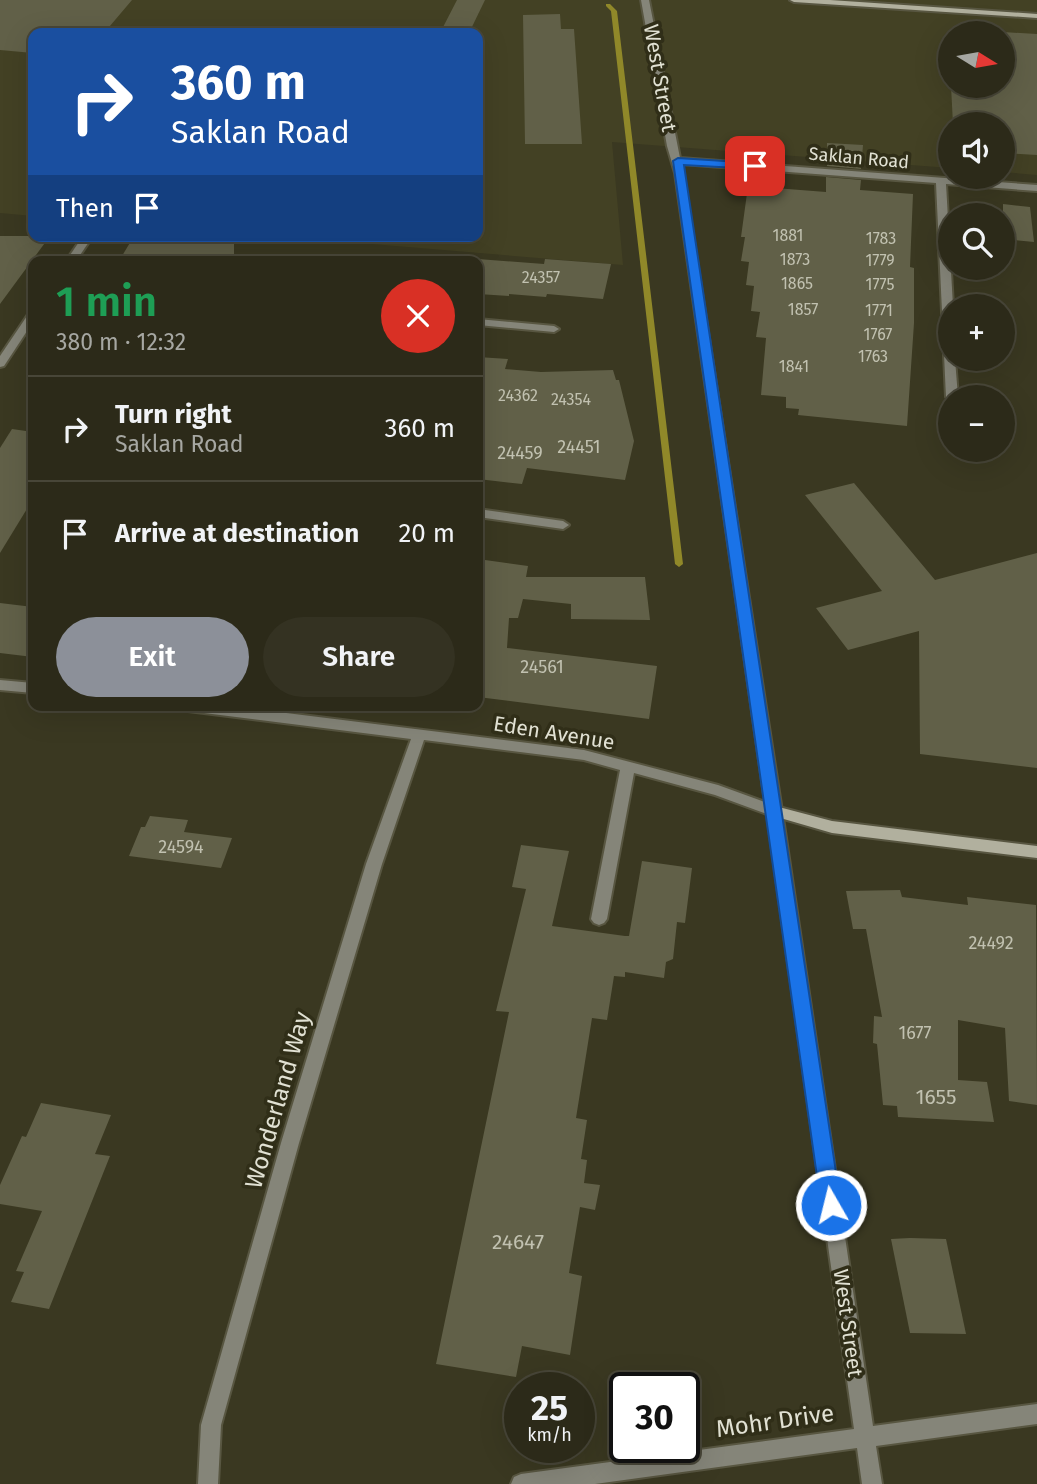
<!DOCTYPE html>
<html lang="en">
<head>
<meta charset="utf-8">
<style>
	body { margin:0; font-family:"Fira Sans",sans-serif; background:#343222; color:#f1f3f6; height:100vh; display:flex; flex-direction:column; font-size:26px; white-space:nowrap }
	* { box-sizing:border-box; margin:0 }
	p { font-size:23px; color:#a6a7a2 }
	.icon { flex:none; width:38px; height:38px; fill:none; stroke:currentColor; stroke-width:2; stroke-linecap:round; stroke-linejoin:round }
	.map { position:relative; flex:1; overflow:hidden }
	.sheet { position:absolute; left:28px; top:256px; width:455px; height:455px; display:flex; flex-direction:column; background:#2c2a19; border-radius:14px; box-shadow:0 7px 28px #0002,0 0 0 2px #484638 }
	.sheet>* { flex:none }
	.hud { position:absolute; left:28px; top:28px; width:455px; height:214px; border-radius:14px; box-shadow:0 7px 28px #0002,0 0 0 2px #484638; background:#1a4fa0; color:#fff; overflow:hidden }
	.needle { width:46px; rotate:101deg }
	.fabs { position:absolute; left:938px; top:21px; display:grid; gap:14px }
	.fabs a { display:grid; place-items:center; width:77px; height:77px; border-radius:50%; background:#2c2a19; box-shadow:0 7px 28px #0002,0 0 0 2px #484638; font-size:35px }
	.speed { position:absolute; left:504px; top:1372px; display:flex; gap:14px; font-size:35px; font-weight:700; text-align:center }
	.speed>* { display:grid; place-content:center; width:91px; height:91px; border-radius:50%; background:#2c2a19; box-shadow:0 7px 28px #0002,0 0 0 2px #484638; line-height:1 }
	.speed small { font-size:18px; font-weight:400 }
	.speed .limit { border:4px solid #111; border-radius:10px; background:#fff; color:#111 }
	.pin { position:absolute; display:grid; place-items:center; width:60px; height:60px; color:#fff; margin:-30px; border-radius:14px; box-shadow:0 4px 10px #0006 }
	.me { position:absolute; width:77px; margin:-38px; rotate:352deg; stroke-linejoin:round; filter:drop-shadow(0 0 5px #0008) }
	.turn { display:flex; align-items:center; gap:24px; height:147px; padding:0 28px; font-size:32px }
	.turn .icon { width:91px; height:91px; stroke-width:2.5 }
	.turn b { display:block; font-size:49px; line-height:60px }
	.then { display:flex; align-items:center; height:66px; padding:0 28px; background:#0003; gap:14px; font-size:26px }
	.round { display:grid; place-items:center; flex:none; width:74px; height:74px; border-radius:37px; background:#343222 }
	.headline { display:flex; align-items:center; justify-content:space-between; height:119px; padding:0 28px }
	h1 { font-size:42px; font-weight:600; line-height:52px; color:#1e9e55 }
	.action { display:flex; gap:14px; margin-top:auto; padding:14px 28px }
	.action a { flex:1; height:80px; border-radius:42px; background:#8c9099; color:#fff; font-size:28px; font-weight:600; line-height:80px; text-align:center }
	.action a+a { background:#343222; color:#f1f3f6 }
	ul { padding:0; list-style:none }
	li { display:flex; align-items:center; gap:21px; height:105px; padding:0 28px; border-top:2px solid #484638 }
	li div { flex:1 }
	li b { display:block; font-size:26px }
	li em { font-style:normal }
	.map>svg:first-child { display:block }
	.built { fill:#434124; fill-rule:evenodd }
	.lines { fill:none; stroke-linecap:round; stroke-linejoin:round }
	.stream { fill:#908829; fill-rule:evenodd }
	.building { fill:#616048 }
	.street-casing { stroke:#585641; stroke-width:4 }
	.secondary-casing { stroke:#585641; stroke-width:4 }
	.street { fill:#858579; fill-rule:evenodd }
	.secondary { fill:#b1b09e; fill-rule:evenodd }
	.route { fill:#1a73e8; stroke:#114b97; stroke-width:2 }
	.labels { text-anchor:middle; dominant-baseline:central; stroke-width:7; stroke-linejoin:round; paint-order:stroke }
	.far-number-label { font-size:16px; fill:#c1c1b0 }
	.far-street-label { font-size:18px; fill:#e1e1d3; stroke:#302e18 }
	.number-label { font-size:18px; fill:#c1c1b0 }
	.street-label { font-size:21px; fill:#e1e1d3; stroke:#302e18 }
	.near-number-label { font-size:21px; fill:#c1c1b0 }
	.near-street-label { font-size:24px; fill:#e1e1d3; stroke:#302e18 }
</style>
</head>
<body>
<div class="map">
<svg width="1037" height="1484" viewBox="0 0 1037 1484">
	<rect width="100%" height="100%" fill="#3a3821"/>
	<!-- built -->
	<path class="built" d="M0,0H1037V175L1003,172V124H950V168L612,142L623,265L276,236H478V33H33V216L0,213ZM950,33H1003V86H950Z"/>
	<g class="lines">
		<!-- stream -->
		<path class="stream" d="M606,4H610L617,11L683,564L679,567L675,564L611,11L606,6Z"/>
	</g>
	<!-- building -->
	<g class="building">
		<path d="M0,0H132L104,33H33V53L0,50Z"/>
		<path d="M457,0H485L469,33H440Z"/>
		<path d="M560,14L561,29H574L582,144H525L523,15Z"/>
		<path d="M1003,32L1037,34V155L1003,153V124H953L951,86H1003Z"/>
		<path d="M827,143L863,145L861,169L827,166Z"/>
		<path d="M826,177L861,180L860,190L913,194L910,267L914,268V323L907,426L798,415L799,409L786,408V397L761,395L766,338L756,337L760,312L751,311L754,286L746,285L749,262L741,261L745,237H741L748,186L826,192Z"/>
		<path d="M1003,204L1030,207L1034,242L1003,239Z"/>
		<path d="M0,236H50L0,304Z"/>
		<path d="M134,236L234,242V261H119Z"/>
		<path d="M478,259L544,264L545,259L611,264L603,299L547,294L546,297L509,294V296L478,294Z"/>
		<path d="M478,357L508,359L505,369L541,372L613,370L616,380H619L634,441L625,480L527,468L522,484L478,479Z"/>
		<path d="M12,429L33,432V499L0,553V448Z"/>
		<path d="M854,483L935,580L1037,553V768L920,754L919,631L848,650L816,608L882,591L805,495Z"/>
		<path d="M478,559L528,566L526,577H645L650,620L571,619V604L523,599L518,618H509L507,648L657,666L649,719L478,697Z"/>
		<path d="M0,603L33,607V657L0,653Z"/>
		<path d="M150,816L188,820L184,832L232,838L221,868L129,856L141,827H145Z"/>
		<path d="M521,845L569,851L552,926L625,936H629L642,861L692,868L685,923L677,922L673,959L666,962L664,978L625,972V977L614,976L607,1020L592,1018L576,1118L587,1120L581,1159L587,1160L584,1183L600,1185L595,1210L580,1207L569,1273L582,1276L570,1355L522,1346L516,1377L436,1364L509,1012L496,1011L526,889L512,887Z"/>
		<path d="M900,890L902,897L968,905L967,897L1036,905L1037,1105L1009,1101L1005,1028L958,1020V1080L987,1082L994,1122L898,1117L897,1106L883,1105L877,1044L873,1043L874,1016L882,1017L866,929H853L846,891Z"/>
		<path d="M41,1103L111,1115L95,1154L110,1156L49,1309L11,1302L24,1272L16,1271L42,1211L0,1204V1185L22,1136L26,1137Z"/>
		<path d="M910,1238L946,1239L966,1334L910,1333L891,1239Z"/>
	</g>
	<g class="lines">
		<defs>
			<g id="street">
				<path d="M641,0H649L680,158L1037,185V191L946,184L953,306H950V359H955L958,397H950V400L946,397L936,183L682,164L782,811L873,1426L1037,1404V1424L876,1446L882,1484H862L857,1448L595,1484H511L514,1477L521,1474L854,1429L767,814L715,795L634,773L607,919L604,923L599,925L594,923L591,919L620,770L584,760L424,740L382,864L299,1143L221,1425L218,1484H198L201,1425L281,1143L366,864L411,739L180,710L173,705H221L584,750L718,785L765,802L675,173L667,146Z"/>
				<path d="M83,236H93L76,261H66Z"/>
				<path d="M33,312V322L4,366L0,367V356L29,313Z"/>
				<path d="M478,319L554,326L559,329L554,332L478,325Z"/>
				<path d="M478,509L563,521L569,525L563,529L478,517Z"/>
				<path d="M0,680L33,683V693L0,690Z"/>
			</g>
			<g id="secondary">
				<path d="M790,0H830L1037,14V18L794,2Z"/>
				<path d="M775,806L832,821L1037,846V858L832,833L770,815L768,811L770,807Z"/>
			</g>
		</defs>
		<!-- street casing -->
		<use href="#street" class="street-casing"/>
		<!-- secondary casing -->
		<use href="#secondary" class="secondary-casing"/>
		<!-- street -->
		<use href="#street" class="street"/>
		<!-- secondary -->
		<use href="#secondary" class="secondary"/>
	</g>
	<!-- route -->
	<path class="route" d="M678,158L755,163L760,166L755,169L684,165L841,1205L838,1212L831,1215L824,1212L821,1205L673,161Z"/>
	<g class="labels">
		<!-- far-number labels -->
		<g class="far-number-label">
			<text x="788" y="235">1881</text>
			<text x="881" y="238">1783</text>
			<text x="795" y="259">1873</text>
			<text x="880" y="260">1779</text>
			<text x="541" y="277">24357</text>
			<text x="797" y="283">1865</text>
			<text x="880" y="284">1775</text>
			<text x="803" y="309">1857</text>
			<text x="879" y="310">1771</text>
			<text x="878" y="334">1767</text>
			<text x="873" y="356">1763</text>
			<text x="794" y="366">1841</text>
			<text x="518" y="395">24362</text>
			<text x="571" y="399">24354</text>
		</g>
		<!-- far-street labels -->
		<g class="far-street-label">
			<text transform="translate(859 158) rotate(5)">Saklan Road</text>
		</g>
		<!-- number labels -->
		<g class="number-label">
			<text x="579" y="447">24451</text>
			<text x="520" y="453">24459</text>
			<text x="542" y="667">24561</text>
			<text x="181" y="847">24594</text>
			<text x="991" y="943">24492</text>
			<text x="915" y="1033">1677</text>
		</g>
		<!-- street labels -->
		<g class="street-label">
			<text transform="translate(660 78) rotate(80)">West Street</text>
			<text transform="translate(554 733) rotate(9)">Eden Avenue</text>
			<text transform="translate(848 1323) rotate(82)">West Street</text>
		</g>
		<!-- near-number labels -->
		<g class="near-number-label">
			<text x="936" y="1097">1655</text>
			<text x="518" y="1242">24647</text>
		</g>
		<!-- near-street labels -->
		<g class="near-street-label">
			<text transform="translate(278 1100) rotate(-74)">Wonderland Way</text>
			<text transform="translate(775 1421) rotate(-8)">Mohr Drive</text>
		</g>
	</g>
</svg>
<div class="fabs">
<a><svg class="needle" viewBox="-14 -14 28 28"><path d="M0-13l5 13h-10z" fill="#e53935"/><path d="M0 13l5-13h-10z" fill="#a6a7a2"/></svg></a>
<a><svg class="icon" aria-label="sound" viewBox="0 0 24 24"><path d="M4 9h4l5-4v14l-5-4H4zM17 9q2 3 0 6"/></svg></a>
<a><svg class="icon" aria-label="search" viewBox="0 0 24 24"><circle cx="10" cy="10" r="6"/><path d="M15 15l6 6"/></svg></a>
<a>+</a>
<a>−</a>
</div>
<div class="speed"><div>25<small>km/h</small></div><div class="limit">30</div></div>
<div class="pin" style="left:755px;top:166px;background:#d93025"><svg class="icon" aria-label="arrive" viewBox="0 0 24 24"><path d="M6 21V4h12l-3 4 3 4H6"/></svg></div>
<svg class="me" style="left:831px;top:1205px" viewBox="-20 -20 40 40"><circle r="17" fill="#1a73e8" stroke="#fff" stroke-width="3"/><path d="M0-11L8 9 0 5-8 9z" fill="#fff"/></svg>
<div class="hud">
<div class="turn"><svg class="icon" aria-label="right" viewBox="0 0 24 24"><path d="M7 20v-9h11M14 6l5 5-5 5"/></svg><div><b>360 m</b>Saklan Road</div></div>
<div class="then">Then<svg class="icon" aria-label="arrive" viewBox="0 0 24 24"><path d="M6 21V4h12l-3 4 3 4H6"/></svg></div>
</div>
<section class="sheet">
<div class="headline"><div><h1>1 min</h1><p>380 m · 12:32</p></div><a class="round" style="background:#d93025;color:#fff"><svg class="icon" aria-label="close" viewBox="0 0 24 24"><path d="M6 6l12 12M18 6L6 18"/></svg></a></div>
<ul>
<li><svg class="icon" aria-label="right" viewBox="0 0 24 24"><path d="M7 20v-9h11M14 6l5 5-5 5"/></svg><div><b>Turn right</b><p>Saklan Road</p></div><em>360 m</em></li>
<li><svg class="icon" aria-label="arrive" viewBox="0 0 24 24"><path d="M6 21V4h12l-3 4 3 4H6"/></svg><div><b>Arrive at destination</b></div><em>20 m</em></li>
</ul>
<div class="action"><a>Exit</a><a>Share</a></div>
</section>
</div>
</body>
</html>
